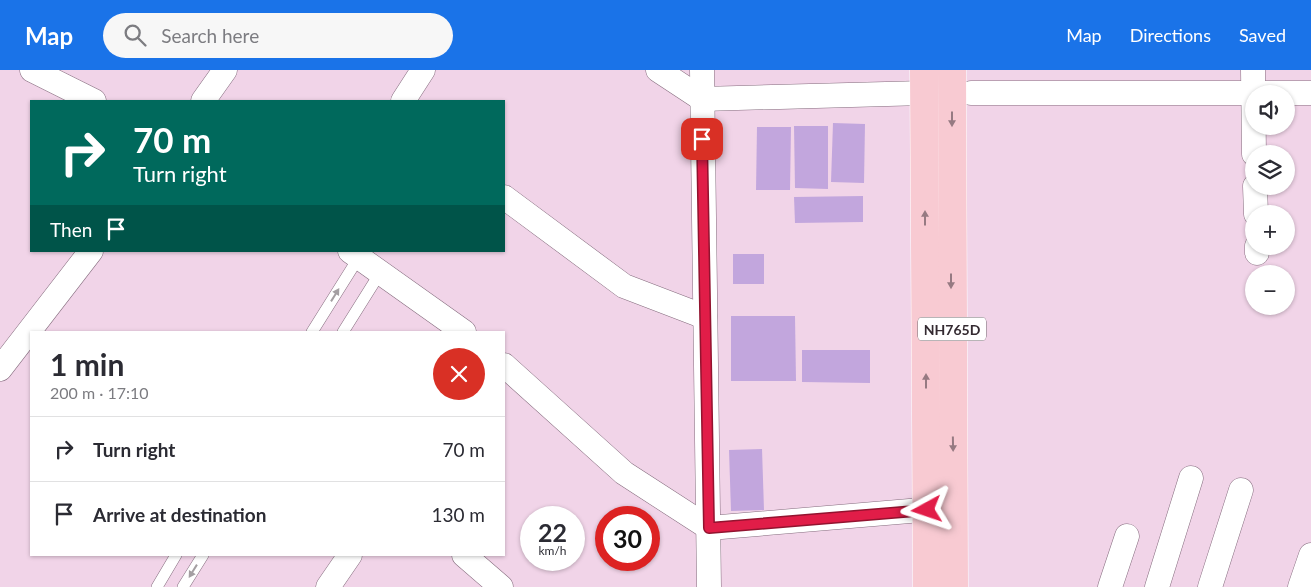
<!DOCTYPE html>
<html lang="en">
<head>
<meta charset="utf-8">
<style>
	body { margin:0; font-family:Lato,sans-serif; background:#f7f7f7; color:#2b2b33; height:100vh; display:flex; flex-direction:column; font-size:19px; white-space:nowrap }
	* { box-sizing:border-box; margin:0 }
	p { font-size:16px; color:#7c7c81 }
	.icon { flex:none; width:28px; height:28px; fill:none; stroke:currentColor; stroke-width:2; stroke-linecap:round; stroke-linejoin:round }
	.map { position:relative; flex:1; overflow:hidden }
	.sheet { position:absolute; left:30px; top:261px; width:475px; height:225px; display:flex; flex-direction:column; background:#fff; border-radius:0px; box-shadow:0 1px 4px #0004 }
	.sheet>* { flex:none }
	.guide { position:absolute; left:30px; top:30px; width:475px; height:152px; border-radius:0px; box-shadow:0 1px 4px #0004; background:#00695c; color:#fff; overflow:hidden }
	.buttons { position:absolute; left:1245px; top:15px; display:grid; gap:10px }
	.buttons a { display:grid; place-items:center; width:50px; height:50px; border-radius:50%; background:#fff; box-shadow:0 1px 4px #0004; font-size:25px }
	.speed { position:absolute; left:520px; top:436px; display:flex; gap:10px; font-size:25px; font-weight:700; text-align:center }
	.speed>* { display:grid; place-content:center; width:65px; height:65px; border-radius:50%; background:#fff; box-shadow:0 1px 4px #0004; line-height:1 }
	.speed small { font-size:12px; font-weight:400 }
	.speed .limit { border:8px solid #d22; background:#fff; color:#111 }
	.pin { position:absolute; display:grid; place-items:center; width:42px; height:42px; color:#fff; margin:-21px; border-radius:10px; box-shadow:0 2px 8px #0006 }
	.me { position:absolute; width:55px; margin:-28px; rotate:265deg; stroke-linejoin:round; filter:drop-shadow(0 0 4px #0008) }
	.turn { display:flex; align-items:center; gap:18px; height:105px; padding:0 20px; font-size:22px }
	.turn .icon { width:65px; height:65px; stroke-width:2.5 }
	.turn b { display:block; font-size:35px; line-height:42px }
	.then { display:flex; align-items:center; height:48px; padding:0 20px; background:#0003; gap:10px; font-size:19px }
	.round { display:grid; place-items:center; flex:none; width:52px; height:52px; border-radius:26px; background:#f7f7f7 }
	.head { display:flex; align-items:center; justify-content:space-between; height:85px; padding:0 20px }
	h1 { font-size:30px; font-weight:700; line-height:38px }
	ul { padding:0; list-style:none }
	li { display:flex; align-items:center; gap:15px; height:65px; padding:0 20px; border-top:1px solid #e1e1e2 }
	li div { flex:1 }
	li b { display:block; font-size:19px }
	li em { font-style:normal }
	header { display:flex; align-items:center; gap:30px; box-sizing:border-box; height:70px; padding:0 25px; background:#1a73e8; color:#fff }
	header strong { font-size:24px }
	nav { display:flex; gap:28px; margin-inline-start:auto; font-size:18px }
	.search { width:350px; height:45px; background:#f7f7f7; display:flex; align-items:center; gap:12px; box-sizing:border-box; padding:0 18px; border-radius:28px; color:#7c7c81; font-size:19px }
	.map>svg:first-child { display:block }
	.building { fill:#c2a6dd }
	.lines { fill:none; stroke-linecap:round; stroke-linejoin:round }
	.service-casing { stroke:#856c7e; stroke-width:12 }
	.minor-casing { stroke:#856c7e; stroke-width:25 }
	.trunk-casing { stroke:#fff; stroke-width:29 }
	.service { stroke:#fff; stroke-width:11 }
	.minor { stroke:#fff; stroke-width:24 }
	.trunk { stroke:#f8cad2; stroke-width:28 }
	.oneway { fill:#967a82 }
	.oneway2 { fill:#a49fa2 }
	.route-casing { stroke:#92132f; stroke-width:12 }
	.route { stroke:#e11d48; stroke-width:9 }
	.labels { text-anchor:middle; dominant-baseline:central; stroke-width:4; stroke-linejoin:round; paint-order:stroke }
	.shield { fill:#fff; stroke:#716a6f; stroke-width:1 }
	.shield-label { font-size:14px; font-weight:bold; fill:#342a31 }
</style>
</head>
<body>
<header>
<strong>Map</strong>
<div class="search"><svg class="icon" aria-label="search" viewBox="0 0 24 24"><circle cx="10" cy="10" r="6"/><path d="M15 15l6 6"/></svg>Search here</div>
<nav><a>Map</a><a>Directions</a><a>Saved</a></nav>
</header>
<div class="map">
<svg width="1311" height="517" viewBox="0 0 1311 517">
	<rect width="100%" height="100%" fill="#f1d4e8"/>
	<!-- building -->
	<g class="building">
		<path d="M833,53L865,54L864,113L831,112Z"/>
		<path d="M794,56H828V119L795,118Z"/>
		<path d="M757,57H791L790,120H756Z"/>
		<path d="M863,126V152L795,153L794,127Z"/>
		<rect x="733" y="184" width="31" height="30"/>
		<path d="M731,246H795L796,311H731Z"/>
		<path d="M802,280H870V313L802,312Z"/>
		<path d="M762,379L764,440L731,441L729,380Z"/>
	</g>
	<g class="lines">
		<defs>
			<g id="service">
				<path d="M312,262L359,187"/>
				<path d="M343,262L380,203"/>
				<path d="M157,517L176,485"/>
				<path d="M183,517L203,485"/>
			</g>
			<g id="minor">
				<path d="M32,0L94,31"/>
				<path d="M658,0L702,29L924,23"/>
				<path d="M702,0L709,517"/>
				<path d="M1253,0L1254,84"/>
				<path d="M971,23H1311"/>
				<path d="M203,31L225,0"/>
				<path d="M403,31L423,0"/>
				<path d="M1255,116L1256,144"/>
				<path d="M504,127L624,216L705,247"/>
				<path d="M1257,176V183"/>
				<path d="M350,181L464,262"/>
				<path d="M504,295L624,403L709,458L945,438"/>
				<path d="M0,299L91,181"/>
				<path d="M464,485L501,517"/>
				<path d="M328,517L350,485"/>
				<path d="M1110,517L1127,466"/>
				<path d="M1157,517L1191,408"/>
				<path d="M1210,517L1241,420"/>
				<path d="M1300,517L1311,485"/>
			</g>
			<g id="trunk">
				<path d="M924,0L927,517"/>
				<path d="M952,0L954,517"/>
			</g>
		</defs>
		<!-- service casing -->
		<use href="#service" class="service-casing"/>
		<!-- minor casing -->
		<use href="#minor" class="minor-casing"/>
		<!-- trunk casing -->
		<use href="#trunk" class="trunk-casing"/>
		<!-- service -->
		<use href="#service" class="service"/>
		<!-- minor -->
		<use href="#minor" class="minor"/>
		<!-- trunk -->
		<use href="#trunk" class="trunk"/>
	</g>
	<!-- one-way arrows -->
	<defs><path id="oneway-solid" d="M-6-.8H1V-3.2L6.5 0L1 3.2V.8H-6Z" transform="scale(1.25)"/></defs>
	<g class="oneway">
		<use href="#oneway-solid" transform="translate(952 49) rotate(90)"/>
		<use href="#oneway-solid" transform="translate(925 148) rotate(-90)"/>
		<use href="#oneway-solid" transform="translate(951 211) rotate(90)"/>
		<use href="#oneway-solid" transform="translate(926 311) rotate(-90)"/>
		<use href="#oneway-solid" transform="translate(953 374) rotate(89)"/>
	</g>
	<g class="oneway2">
		<use href="#oneway-solid" transform="translate(335 225) rotate(-58)"/>
		<use href="#oneway-solid" transform="translate(193 501) rotate(122)"/>
	</g>
	<g class="lines">
		<defs>
			<path id="route" d="M702,69L709,458L927,440"/>
		</defs>
		<!-- route casing -->
		<use href="#route" class="route-casing"/>
		<!-- route -->
		<use href="#route" class="route"/>
	</g>
	<g class="labels">
		<!-- shield labels -->
		<rect class="shield" x="918" y="247.5" width="68" height="23" rx="4"/>
		<g class="shield-label">
			<text x="952" y="259">NH765D</text>
		</g>
	</g>
</svg>
<div class="buttons">
<a><svg class="icon" aria-label="sound" viewBox="0 0 24 24"><path d="M4 9h4l5-4v14l-5-4H4zM17 9q2 3 0 6"/></svg></a>
<a><svg class="icon" aria-label="layers" viewBox="0 0 24 24"><path d="M12 4l9 5-9 5-9-5zM3 14l9 5 9-5"/></svg></a>
<a>+</a>
<a>−</a>
</div>
<div class="speed"><div>22<small>km/h</small></div><div class="limit">30</div></div>
<div class="pin" style="left:702px;top:69px;background:#d93025"><svg class="icon" aria-label="arrive" viewBox="0 0 24 24"><path d="M6 21V4h12l-3 4 3 4H6"/></svg></div>
<svg class="me" style="left:927px;top:440px" viewBox="-20 -20 40 40"><path d="M0-17L14 15 0 8-14 15z" fill="#e11d48" stroke="#fff" stroke-width="4"/></svg>
<div class="guide">
<div class="turn"><svg class="icon" aria-label="right" viewBox="0 0 24 24"><path d="M7 20v-9h11M14 6l5 5-5 5"/></svg><div><b>70 m</b>Turn right</div></div>
<div class="then">Then<svg class="icon" aria-label="arrive" viewBox="0 0 24 24"><path d="M6 21V4h12l-3 4 3 4H6"/></svg></div>
</div>
<section class="sheet">
<div class="head"><div><h1>1 min</h1><p>200 m · 17:10</p></div><a class="round" style="background:#d93025;color:#fff"><svg class="icon" aria-label="close" viewBox="0 0 24 24"><path d="M6 6l12 12M18 6L6 18"/></svg></a></div>
<ul>
<li><svg class="icon" aria-label="right" viewBox="0 0 24 24"><path d="M7 20v-9h11M14 6l5 5-5 5"/></svg><div><b>Turn right</b></div><em>70 m</em></li>
<li><svg class="icon" aria-label="arrive" viewBox="0 0 24 24"><path d="M6 21V4h12l-3 4 3 4H6"/></svg><div><b>Arrive at destination</b></div><em>130 m</em></li>
</ul>
</section>
</div>
</body>
</html>
